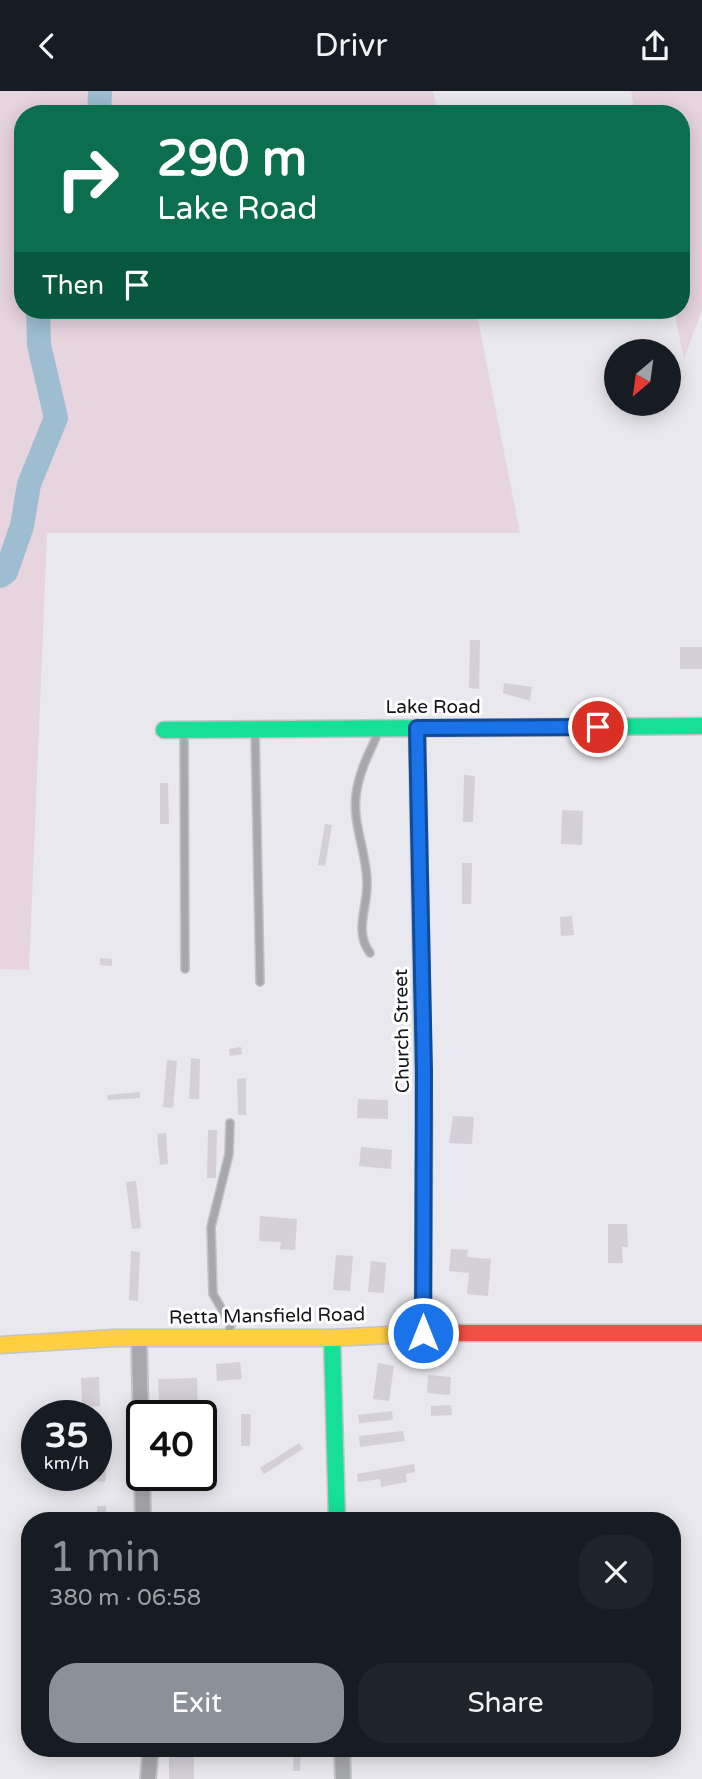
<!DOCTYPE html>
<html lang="en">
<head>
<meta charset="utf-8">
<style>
	body { margin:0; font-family:"Varela Round",sans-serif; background:#20242c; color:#f1f3f6; height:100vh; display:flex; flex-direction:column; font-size:26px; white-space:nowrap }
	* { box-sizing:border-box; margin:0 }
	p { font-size:23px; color:#9ea1a6 }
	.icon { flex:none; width:38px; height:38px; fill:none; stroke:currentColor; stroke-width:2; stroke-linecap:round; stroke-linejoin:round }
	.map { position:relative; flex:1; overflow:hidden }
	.panel { position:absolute; left:21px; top:1421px; width:660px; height:245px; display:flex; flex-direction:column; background:#171b24; border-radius:28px; box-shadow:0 4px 18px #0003 }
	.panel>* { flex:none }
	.guide { position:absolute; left:14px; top:14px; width:676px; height:214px; border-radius:28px; box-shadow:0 4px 18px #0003; background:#0b6e4f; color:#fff; overflow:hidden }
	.needle { width:46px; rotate:209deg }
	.tools { position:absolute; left:604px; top:248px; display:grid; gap:14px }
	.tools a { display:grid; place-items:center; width:77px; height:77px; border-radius:50%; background:#171b24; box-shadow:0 4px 18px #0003; font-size:35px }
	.speed { position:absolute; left:21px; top:1309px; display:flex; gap:14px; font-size:35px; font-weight:700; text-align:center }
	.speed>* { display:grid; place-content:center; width:91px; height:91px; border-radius:50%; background:#171b24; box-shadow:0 4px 18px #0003; line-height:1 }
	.speed small { font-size:18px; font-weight:400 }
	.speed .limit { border:4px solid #111; border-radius:10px; background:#fff; color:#111 }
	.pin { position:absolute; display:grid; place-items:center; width:60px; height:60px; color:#fff; margin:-30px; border:4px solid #fff; border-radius:50%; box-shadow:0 2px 7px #0007 }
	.me { position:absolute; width:77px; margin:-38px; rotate:0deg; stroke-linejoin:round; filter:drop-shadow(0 0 5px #0008) }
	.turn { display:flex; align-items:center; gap:24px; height:147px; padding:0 28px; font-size:32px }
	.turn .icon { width:91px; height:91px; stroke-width:2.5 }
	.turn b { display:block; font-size:49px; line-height:60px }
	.then { display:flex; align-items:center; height:66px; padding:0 28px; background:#0003; gap:14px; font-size:26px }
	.round { display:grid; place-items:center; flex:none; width:74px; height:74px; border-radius:28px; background:#20242c }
	.headline { display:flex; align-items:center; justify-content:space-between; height:119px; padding:0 28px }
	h1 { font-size:42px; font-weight:600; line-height:52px; color:#8c9099 }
	.cta { display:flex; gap:14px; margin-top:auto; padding:14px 28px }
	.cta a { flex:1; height:80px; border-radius:28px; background:#8c9099; color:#fff; font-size:28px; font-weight:600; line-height:80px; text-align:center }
	.cta a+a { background:#20242c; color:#f1f3f6 }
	header { display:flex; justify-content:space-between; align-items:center; height:91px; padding:0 28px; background:#171b24; font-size:32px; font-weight:600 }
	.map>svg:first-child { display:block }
	.green { fill:#e6d4df }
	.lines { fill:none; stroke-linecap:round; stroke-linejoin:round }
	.river { stroke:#9ebdd0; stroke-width:24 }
	.building { fill:#d4cfd9 }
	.lane-casing { stroke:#c2c2c7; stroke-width:10 }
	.street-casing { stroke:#c2c2c7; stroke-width:18 }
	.fast-casing { stroke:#c2c2c7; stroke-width:19 }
	.slow-casing { stroke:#c2c2c7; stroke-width:19 }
	.jam-casing { stroke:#c2c2c7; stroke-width:19 }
	.lane { stroke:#a7a8ab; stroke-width:7 }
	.street { stroke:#a7a8ab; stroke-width:14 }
	.fast { stroke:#16e098; stroke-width:16 }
	.slow { stroke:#ffcf43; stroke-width:16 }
	.jam { stroke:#f24e42; stroke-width:16 }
	.route-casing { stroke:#114b97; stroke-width:18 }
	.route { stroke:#1a73e8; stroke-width:12 }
	.labels { text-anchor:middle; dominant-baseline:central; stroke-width:6; stroke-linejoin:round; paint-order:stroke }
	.street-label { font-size:19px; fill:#131318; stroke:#fff }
</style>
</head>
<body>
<header><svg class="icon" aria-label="back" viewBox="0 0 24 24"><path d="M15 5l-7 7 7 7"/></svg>Drivr<svg class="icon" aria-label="share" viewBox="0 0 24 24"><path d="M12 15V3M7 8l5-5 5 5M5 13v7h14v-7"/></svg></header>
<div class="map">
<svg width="702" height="1688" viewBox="0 0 702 1688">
	<rect width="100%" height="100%" fill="#e8e8ee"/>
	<!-- green -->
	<g class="green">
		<path d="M0,0H433L438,23H23V219H476L520,442H47L29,879L0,878Z"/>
		<path d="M631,0H702V219L684,268L674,219H681V23H635Z"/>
	</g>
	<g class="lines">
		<!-- river -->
		<g class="river">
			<path d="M99,23L100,0"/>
			<path d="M0,485L6,481L22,435L29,393L56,327L39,254L38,219"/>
		</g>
	</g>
	<!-- building -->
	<g class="building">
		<path d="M470,549H480L479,598L469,597Z"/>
		<rect x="680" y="556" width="22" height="22"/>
		<path d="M504,592L532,596L530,610L503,602Z"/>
		<path d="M464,684L475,685L473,731H463Z"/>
		<path d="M160,692H168L169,733H160Z"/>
		<path d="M562,719L583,720L582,754L561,753Z"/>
		<path d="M325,733L332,734L325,775L318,774Z"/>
		<path d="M462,772H472L471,813H462Z"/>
		<path d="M572,825L574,844L561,845L560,826Z"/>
		<path d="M100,867L112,868V875L100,874Z"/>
		<path d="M241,956L242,963L230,965L229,958Z"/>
		<path d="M191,967L200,968L199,1008H189Z"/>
		<path d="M167,969L177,970L173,1017L163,1016Z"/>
		<path d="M246,987V1024H238L237,988Z"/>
		<path d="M140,1001V1007L108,1009L107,1004Z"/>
		<path d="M358,1008L388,1009V1028L357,1027Z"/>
		<path d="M453,1025L474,1026L472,1053L449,1052Z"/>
		<path d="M208,1039H217L216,1087H207Z"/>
		<path d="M166,1042L168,1073L160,1074L157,1043Z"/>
		<path d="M361,1056L392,1059L391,1078L359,1075Z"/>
		<path d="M136,1090L141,1137L132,1138L126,1091Z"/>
		<path d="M260,1125L297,1128L295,1159L280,1158L281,1151L259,1150Z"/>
		<path d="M608,1133H627L628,1156H622L623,1172H608Z"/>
		<path d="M451,1158L468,1159L467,1166L491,1168L488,1205L467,1203L469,1182L449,1180Z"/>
		<path d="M131,1160L140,1161L138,1210L129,1209Z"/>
		<path d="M336,1164L353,1165L350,1200L333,1199Z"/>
		<path d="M371,1170L386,1172L384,1202L368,1201Z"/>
		<path d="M240,1271L242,1288L217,1290L216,1273Z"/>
		<path d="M378,1272L394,1275L389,1310L373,1308Z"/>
		<path d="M428,1284L451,1286L450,1304L427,1302Z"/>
		<path d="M99,1286L100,1315L82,1316L81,1287Z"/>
		<path d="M197,1287L198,1321H178V1309H159L158,1288Z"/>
		<path d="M451,1314L452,1324L431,1325V1315Z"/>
		<path d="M392,1320L393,1329L359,1332L358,1324Z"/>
		<path d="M241,1323H251L250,1355H241Z"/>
		<path d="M403,1340L405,1350L360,1356L359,1345Z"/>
		<path d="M99,1351L109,1352L105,1391L95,1390Z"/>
		<path d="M299,1352L303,1358L264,1383L260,1377Z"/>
		<path d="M414,1373L415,1381L406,1383L407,1391L381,1396L380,1388L358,1391L357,1383Z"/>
		<path d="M97,1415H106L107,1430H97Z"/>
		<path d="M294,1657H301L300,1680H293Z"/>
		<path d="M194,1665V1688H169V1666Z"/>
	</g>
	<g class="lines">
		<defs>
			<g id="lane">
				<path d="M184,639L185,878"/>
				<path d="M255,639L260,891"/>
				<path d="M370,862C354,840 367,819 367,794C368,764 352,734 356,704C359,680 370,660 380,638"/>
				<path d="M227,1247L231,1234L213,1203L211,1136L229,1063L230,1032"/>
			</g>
			<g id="street">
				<path d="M139,1247L143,1430"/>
				<path d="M342,1657L343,1688"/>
				<path d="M148,1688L151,1657"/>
			</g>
			<g id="fast">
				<path d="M417,637L424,1028"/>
				<path d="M164,639L702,635"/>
				<path d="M332,1247L337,1430"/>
			</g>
			<g id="slow">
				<path d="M423,1242L424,1028"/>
				<path d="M0,1254L115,1247H332L427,1242"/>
			</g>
			<path id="jam" d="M427,1242H702"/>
		</defs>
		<!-- lane casing -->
		<use href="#lane" class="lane-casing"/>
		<!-- street casing -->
		<use href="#street" class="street-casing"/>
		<!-- fast casing -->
		<use href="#fast" class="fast-casing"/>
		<!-- slow casing -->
		<use href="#slow" class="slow-casing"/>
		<!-- jam casing -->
		<use href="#jam" class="jam-casing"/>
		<!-- lane -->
		<use href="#lane" class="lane"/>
		<!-- street -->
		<use href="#street" class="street"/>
		<!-- fast -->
		<use href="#fast" class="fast"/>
		<!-- slow -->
		<use href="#slow" class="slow"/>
		<!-- jam -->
		<use href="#jam" class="jam"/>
	</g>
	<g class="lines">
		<defs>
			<path id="route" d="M423,1242L424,981L417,637L598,636"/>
		</defs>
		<!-- route casing -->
		<use href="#route" class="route-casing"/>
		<!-- route -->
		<use href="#route" class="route"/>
	</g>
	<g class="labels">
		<!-- street labels -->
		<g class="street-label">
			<text x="433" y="616">Lake Road</text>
			<text transform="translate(402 940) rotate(-91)">Church Street</text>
			<text transform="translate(267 1225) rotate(-1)">Retta Mansfield Road</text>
		</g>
	</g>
</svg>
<div class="tools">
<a><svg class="needle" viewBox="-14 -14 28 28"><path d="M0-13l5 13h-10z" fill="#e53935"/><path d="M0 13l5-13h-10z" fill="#9ea1a6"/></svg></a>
</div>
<div class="speed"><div>35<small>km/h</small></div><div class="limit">40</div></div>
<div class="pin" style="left:598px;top:636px;background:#d93025"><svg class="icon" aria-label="arrive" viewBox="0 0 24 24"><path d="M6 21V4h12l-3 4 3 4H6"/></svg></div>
<svg class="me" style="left:423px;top:1242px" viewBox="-20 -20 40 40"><circle r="17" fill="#1a73e8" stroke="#fff" stroke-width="3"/><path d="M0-11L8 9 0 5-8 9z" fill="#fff"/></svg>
<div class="guide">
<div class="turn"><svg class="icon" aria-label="right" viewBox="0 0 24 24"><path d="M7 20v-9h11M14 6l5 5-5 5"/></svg><div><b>290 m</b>Lake Road</div></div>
<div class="then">Then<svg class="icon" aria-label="arrive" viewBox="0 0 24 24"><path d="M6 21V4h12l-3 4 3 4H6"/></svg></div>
</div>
<section class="panel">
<div class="headline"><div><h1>1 min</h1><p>380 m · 06:58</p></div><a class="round"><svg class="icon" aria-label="close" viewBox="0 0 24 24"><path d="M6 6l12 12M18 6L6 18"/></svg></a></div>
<div class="cta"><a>Exit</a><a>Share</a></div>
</section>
</div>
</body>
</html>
